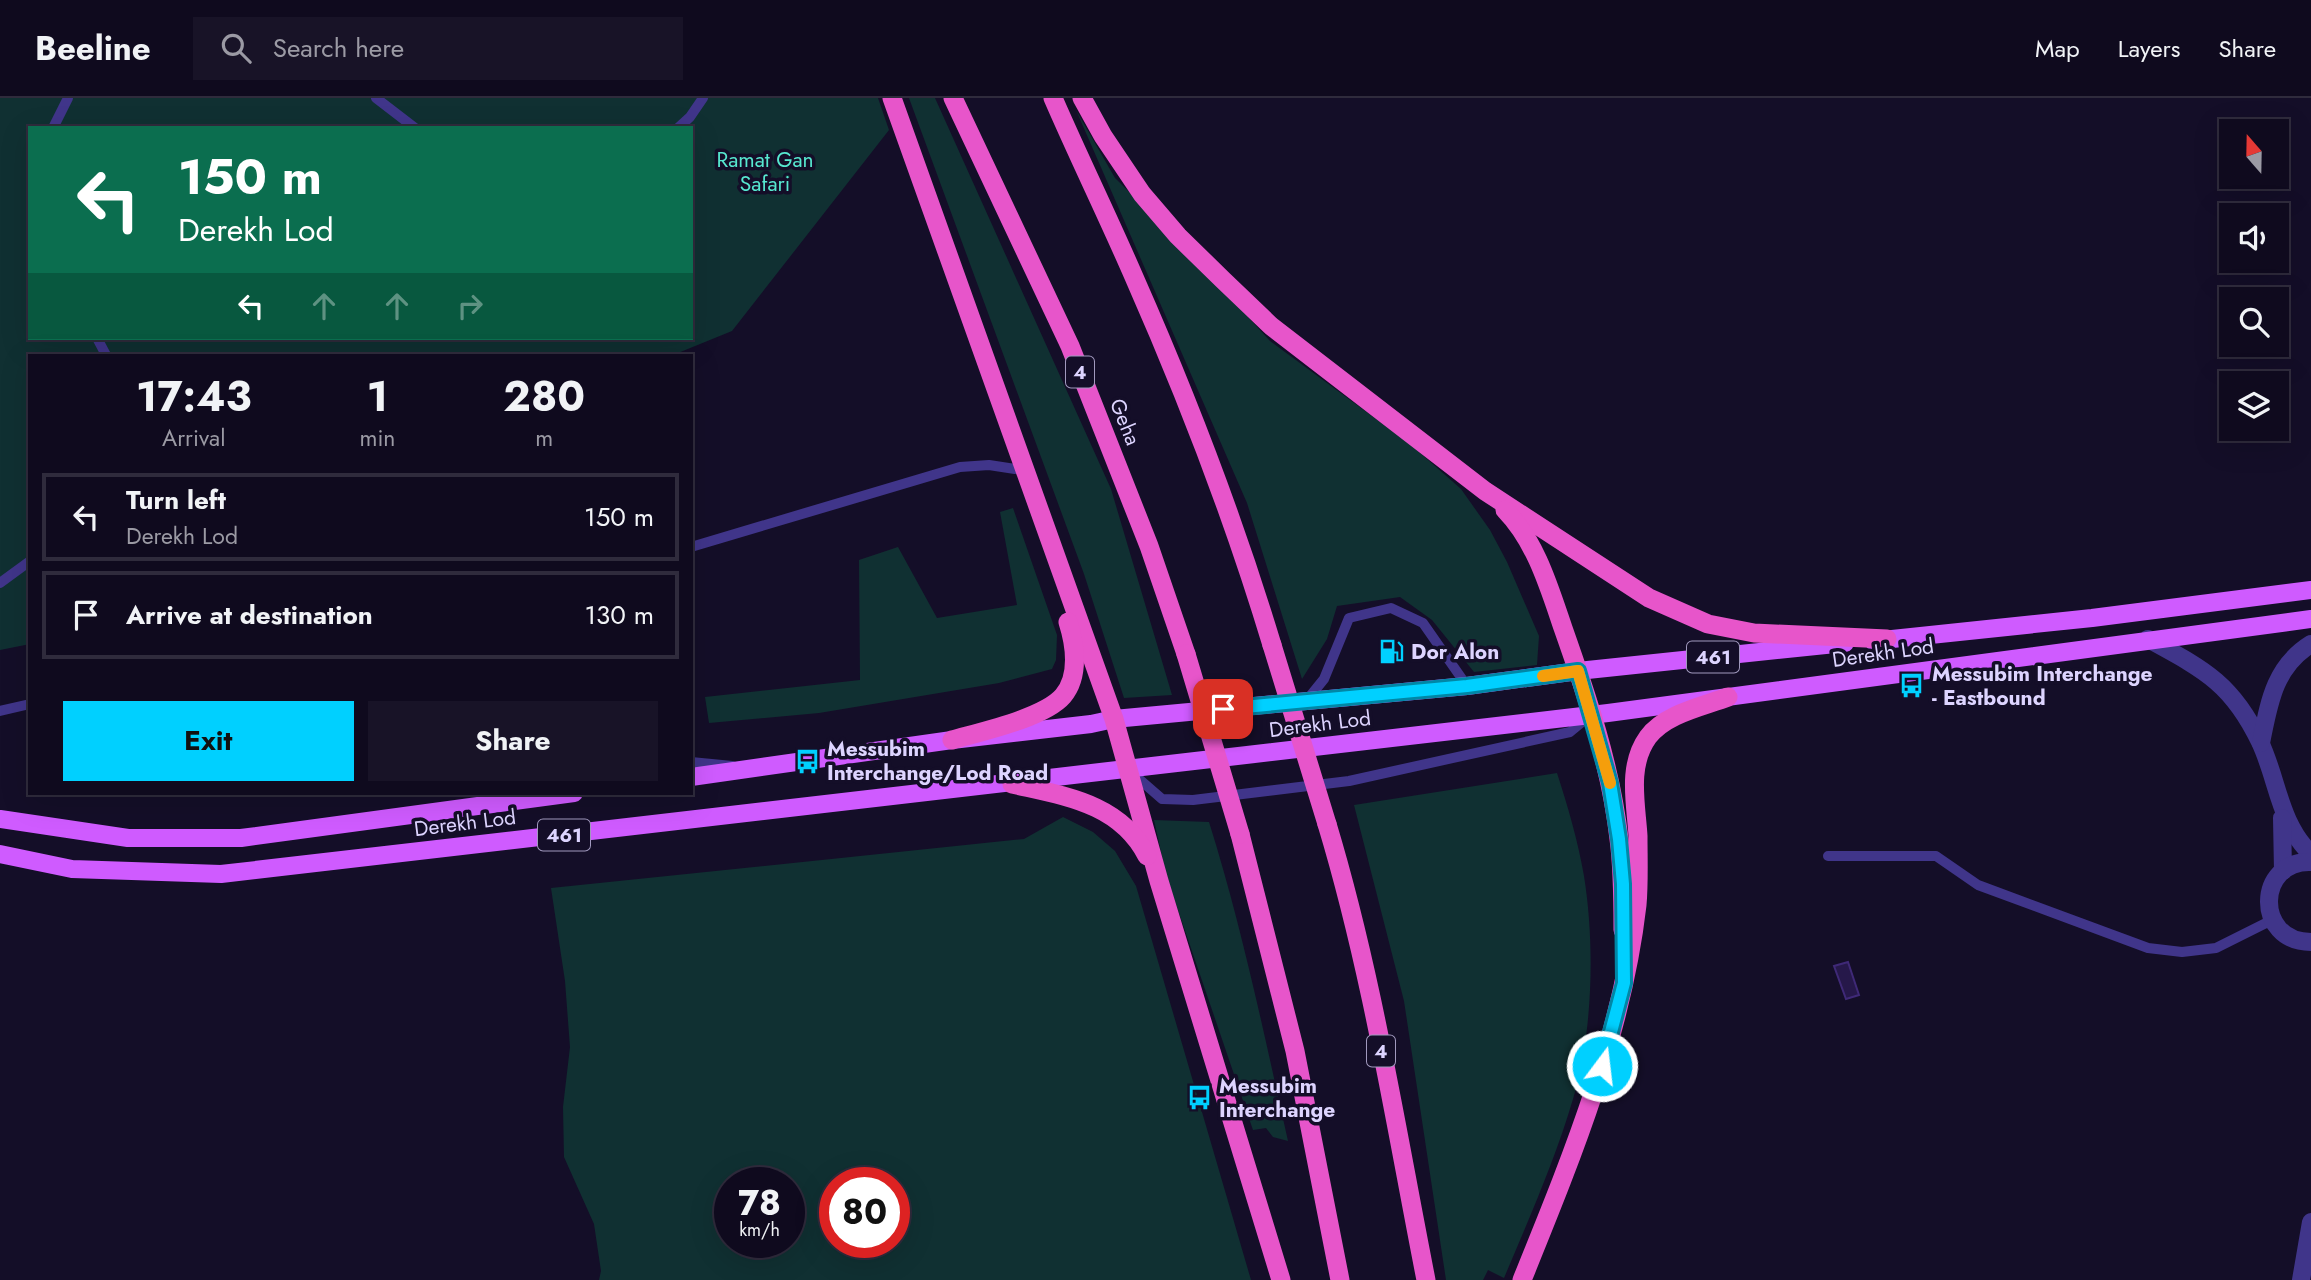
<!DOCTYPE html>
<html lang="en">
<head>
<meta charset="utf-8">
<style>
	body { margin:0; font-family:Jost,sans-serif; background:#181327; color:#f1f3f6; height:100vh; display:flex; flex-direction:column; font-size:26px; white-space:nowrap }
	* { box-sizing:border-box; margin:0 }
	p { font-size:23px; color:#9b9aa4 }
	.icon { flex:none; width:38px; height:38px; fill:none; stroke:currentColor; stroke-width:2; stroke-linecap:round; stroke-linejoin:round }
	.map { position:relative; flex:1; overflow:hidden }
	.drawer { position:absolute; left:28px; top:256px; width:665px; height:441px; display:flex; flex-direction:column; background:#0f0a1e; border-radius:0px; box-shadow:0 7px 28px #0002,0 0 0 2px #2f2b3c }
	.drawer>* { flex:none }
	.banner { position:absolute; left:28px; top:28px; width:665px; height:214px; border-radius:0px; box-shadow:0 7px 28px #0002,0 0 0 2px #2f2b3c; background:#0b6e4f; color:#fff; overflow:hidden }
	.needle { width:46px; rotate:340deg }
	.fabs { position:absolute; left:2219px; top:21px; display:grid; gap:14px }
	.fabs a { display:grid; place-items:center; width:70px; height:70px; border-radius:0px; background:#0f0a1e; box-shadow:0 7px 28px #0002,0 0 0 2px #2f2b3c; font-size:35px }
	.speed { position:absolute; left:714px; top:1069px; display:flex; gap:14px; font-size:35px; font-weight:700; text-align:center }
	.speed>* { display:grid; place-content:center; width:91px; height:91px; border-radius:50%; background:#0f0a1e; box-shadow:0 7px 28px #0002,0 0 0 2px #2f2b3c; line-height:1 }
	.speed small { font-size:18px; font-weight:400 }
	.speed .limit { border:10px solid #d22; background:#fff; color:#111 }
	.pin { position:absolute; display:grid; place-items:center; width:60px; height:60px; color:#fff; margin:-30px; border-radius:14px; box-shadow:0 4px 10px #0006 }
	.me { position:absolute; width:77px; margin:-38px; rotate:15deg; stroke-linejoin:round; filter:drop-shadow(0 0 5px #0008) }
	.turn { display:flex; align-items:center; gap:24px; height:147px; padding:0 35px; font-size:32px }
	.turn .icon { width:91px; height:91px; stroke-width:2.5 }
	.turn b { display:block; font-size:49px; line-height:60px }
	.lanes { display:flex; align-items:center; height:66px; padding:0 35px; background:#0003; justify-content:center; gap:35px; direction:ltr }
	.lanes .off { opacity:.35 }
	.eta { display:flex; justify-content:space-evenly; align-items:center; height:119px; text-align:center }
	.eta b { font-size:42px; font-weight:700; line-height:49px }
	.primary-button { display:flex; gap:14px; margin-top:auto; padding:14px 35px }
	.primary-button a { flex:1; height:80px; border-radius:0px; background:#00d0ff; color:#111; font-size:28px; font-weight:700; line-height:80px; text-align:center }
	.primary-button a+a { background:#181327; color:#f1f3f6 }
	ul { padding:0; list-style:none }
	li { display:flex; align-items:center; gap:21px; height:88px; margin:0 14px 10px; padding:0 21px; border:4px solid #2f2b3c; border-radius:0px }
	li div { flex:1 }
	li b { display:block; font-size:26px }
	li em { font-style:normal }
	header { display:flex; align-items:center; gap:42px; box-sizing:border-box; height:98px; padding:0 35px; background:#0f0a1e; border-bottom:2px solid #2f2b3c }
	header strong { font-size:33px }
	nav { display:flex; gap:38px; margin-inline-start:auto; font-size:24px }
	.search { width:490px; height:63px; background:#181327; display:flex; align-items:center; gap:18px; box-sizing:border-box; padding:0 24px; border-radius:0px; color:#9b9aa4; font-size:26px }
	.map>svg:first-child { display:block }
	.green { fill:#103032; fill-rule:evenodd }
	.building { fill:#26184a; stroke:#3f2977; stroke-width:2 }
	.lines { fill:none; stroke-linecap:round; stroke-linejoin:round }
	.service { stroke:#40358a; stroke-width:10 }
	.minor { stroke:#40358a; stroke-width:18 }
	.primary { stroke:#cf5bff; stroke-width:18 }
	.trunk { stroke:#e755ca; stroke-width:19 }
	.trunk-bridge { stroke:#e755ca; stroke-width:19 }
	.route-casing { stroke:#0087a6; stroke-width:18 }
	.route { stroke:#00d0ff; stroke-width:12 }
	.slow { stroke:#f59e0b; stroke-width:12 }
	.labels { text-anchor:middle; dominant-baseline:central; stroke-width:7; stroke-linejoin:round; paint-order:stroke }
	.shield { fill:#140e28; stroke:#a199be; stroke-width:2 }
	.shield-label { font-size:19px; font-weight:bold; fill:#ddd4ff }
	.park-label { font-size:21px; fill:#57e8d0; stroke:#140e28 }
	.street-label { font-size:21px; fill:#ddd4ff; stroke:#140e28 }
	.poi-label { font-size:21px; font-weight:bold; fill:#ddd4ff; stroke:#140e28; text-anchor:start }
</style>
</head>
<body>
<header>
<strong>Beeline</strong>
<div class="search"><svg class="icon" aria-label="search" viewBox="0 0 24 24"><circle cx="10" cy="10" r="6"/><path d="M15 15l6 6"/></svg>Search here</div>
<nav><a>Map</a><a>Layers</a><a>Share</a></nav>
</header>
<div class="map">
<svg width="2311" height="1182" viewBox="0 0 2311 1182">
	<rect width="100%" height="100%" fill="#140e28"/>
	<!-- green -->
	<g class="green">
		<path d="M0,0H878L889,32L732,233L673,257H30V546L0,552ZM30,30H691V240H30Z"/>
		<path d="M909,0H935L1111,391L1172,597L1124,600L1084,476Z"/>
		<path d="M1076,12L1115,80L1174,138L1270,243L1410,346L1461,391L1490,432L1507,464L1539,538L1537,567L1474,574L1432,522L1400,499L1337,508L1327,541L1302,581L1247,405Z"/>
		<path d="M1013,410L1057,537L1056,562L1052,571L999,585L819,615L709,625L705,599L860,582L859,462L898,449L937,520L1017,507L1000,414Z"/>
		<path d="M1557,675C1568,709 1578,743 1584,778C1595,846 1593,935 1573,1001C1555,1062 1529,1121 1504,1180L1488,1172L1483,1182H1446L1404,903L1354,707Z"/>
		<path d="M1063,719L1093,734L1115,753L1136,788L1251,1182H599L601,1173L594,1126L564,1059L563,1009L570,949L565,883L551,790L1024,741ZM789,1085V1144H730V1085ZM894,1085V1144H835V1085Z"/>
		<path d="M1154,722L1209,724C1242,829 1264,936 1288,1043L1273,1039L1266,1030L1253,1032L1166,777Z"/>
	</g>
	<!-- building -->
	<path class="building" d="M1848,864L1859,897L1846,901L1834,868Z"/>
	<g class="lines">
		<!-- service -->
		<g class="service">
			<path d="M376,0L415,30"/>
			<path d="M53,30L68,0"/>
			<path d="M678,30L690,19L703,0"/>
			<path d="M97,240L106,257"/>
			<path d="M691,449L960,369L989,367L1015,371"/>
			<path d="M0,485L30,463"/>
			<path d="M1307,602L1324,581L1349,520L1391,510L1423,525L1467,588"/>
			<path d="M0,613L30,606"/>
			<path d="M691,664L732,668"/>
			<path d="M1131,674L1162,701L1193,702L1349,683L1570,634L1587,620"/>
			<path d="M1828,758H1936L1978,787L2148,850L2182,854L2216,850L2272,822"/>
		</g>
		<!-- minor -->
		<g class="minor">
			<path d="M2148,541C2203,571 2232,585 2260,644C2278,682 2279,725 2311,756"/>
			<path d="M2261,645C2269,605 2274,569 2311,546"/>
			<path d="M2282,720L2283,773"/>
			<path d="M2311,764C2256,762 2254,844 2311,844"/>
			<path d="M2301,1182L2311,1124"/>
		</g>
		<!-- primary -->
		<g class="primary">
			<path d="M1873,543L2092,520L2311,492"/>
			<path d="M691,679L952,642L1091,626L1114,621L1467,588L1578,573L1845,545"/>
			<path d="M0,721L128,740H241L574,695"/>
			<path d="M0,756L72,771L221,776L1608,615L2311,521"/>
		</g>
		<!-- trunk -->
		<g class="trunk">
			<path d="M892,0L1114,621L1159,783L1281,1182"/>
			<path d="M953,0L1070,248L1149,448L1186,556"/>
			<path d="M1053,0C1079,60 1108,119 1134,179C1187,299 1234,421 1272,547"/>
			<path d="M1082,0L1103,38L1142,96L1178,138L1223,182L1271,228L1485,393L1649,500L1708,526L1754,535L1887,541"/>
			<path d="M1505,412C1536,444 1549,489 1563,530C1587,598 1611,669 1619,741C1623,771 1623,801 1623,832"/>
			<path d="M952,642C980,634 1044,620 1063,598C1080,578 1075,546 1068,524"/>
			<path d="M1012,686C1064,698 1120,705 1147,758"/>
			<path d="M1327,726C1372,875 1396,1030 1426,1182"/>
			<path d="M1240,736L1295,953L1340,1182"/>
			<path d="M1522,1182C1571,1061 1622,938 1637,807C1639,785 1638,760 1638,738C1636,705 1627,668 1648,639C1665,616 1701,609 1728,599"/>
		</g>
		<!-- trunk-bridge -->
		<g class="trunk-bridge">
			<path d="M1272,547L1327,726"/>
			<path d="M1186,556L1240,736"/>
		</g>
	</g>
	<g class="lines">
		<defs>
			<path id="route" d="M1223,611L1467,588L1578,573L1610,685L1619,741L1623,786L1624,885L1602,968"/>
		</defs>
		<!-- route casing -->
		<use href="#route" class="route-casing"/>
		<!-- route -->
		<use href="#route" class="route"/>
		<!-- slow -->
		<path class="slow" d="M1543,578L1578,573L1610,685"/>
	</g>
	<!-- icons -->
	<defs>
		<symbol id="fuel-bare" viewBox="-9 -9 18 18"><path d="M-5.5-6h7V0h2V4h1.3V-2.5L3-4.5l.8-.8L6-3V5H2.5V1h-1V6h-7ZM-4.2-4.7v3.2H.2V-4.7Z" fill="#00d0ff" stroke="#140e28" stroke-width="2.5" paint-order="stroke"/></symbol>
		<symbol id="bus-bare" viewBox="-9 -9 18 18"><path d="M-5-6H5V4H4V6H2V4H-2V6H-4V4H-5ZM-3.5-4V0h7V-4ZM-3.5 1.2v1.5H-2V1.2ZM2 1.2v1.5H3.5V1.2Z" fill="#00d0ff" stroke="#140e28" stroke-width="2.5" paint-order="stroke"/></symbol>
	</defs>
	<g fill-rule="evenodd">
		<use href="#fuel-bare" x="1374" y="536" width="35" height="35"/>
		<use href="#bus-bare" x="1894" y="570" width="35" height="35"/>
		<use href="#bus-bare" x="790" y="646" width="35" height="35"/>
		<use href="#bus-bare" x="1182" y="982" width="35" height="35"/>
	</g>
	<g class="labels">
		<!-- shield labels -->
		<g class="shield">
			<rect x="1066" y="258.5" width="28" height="31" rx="5"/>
			<rect x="1687" y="543.5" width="52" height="31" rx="5"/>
			<rect x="538" y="721.5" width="52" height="31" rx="5"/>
			<rect x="1367" y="937.5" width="28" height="31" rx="5"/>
		</g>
		<g class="shield-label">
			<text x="1080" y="274">4</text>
			<text x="1713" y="559">461</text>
			<text x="564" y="737">461</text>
			<text x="1381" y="953">4</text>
		</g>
		<!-- park labels -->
		<g class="park-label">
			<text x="765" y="62">Ramat Gan<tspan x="765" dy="24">Safari</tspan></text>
		</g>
		<!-- street labels -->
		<g class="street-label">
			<text transform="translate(1125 324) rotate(68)">Geha</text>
			<text transform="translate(1883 555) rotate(-8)">Derekh Lod</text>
			<text transform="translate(1320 626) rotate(-7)">Derekh Lod</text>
			<text transform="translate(465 725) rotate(-7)">Derekh Lod</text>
		</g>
		<!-- poi labels -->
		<g class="poi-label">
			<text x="1411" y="554">Dor Alon</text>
			<text x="1932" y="576">Messubim Interchange<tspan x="1932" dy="24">- Eastbound</tspan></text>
			<text x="827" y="651">Messubim<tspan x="827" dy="24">Interchange/Lod Road</tspan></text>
			<text x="1219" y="988">Messubim<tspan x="1219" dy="24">Interchange</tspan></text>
		</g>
	</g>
</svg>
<div class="fabs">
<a><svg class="needle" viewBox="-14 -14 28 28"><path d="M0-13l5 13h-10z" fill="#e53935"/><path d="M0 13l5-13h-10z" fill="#9b9aa4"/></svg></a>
<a><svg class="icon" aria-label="sound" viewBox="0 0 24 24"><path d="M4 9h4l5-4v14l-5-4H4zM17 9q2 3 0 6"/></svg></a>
<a><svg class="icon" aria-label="search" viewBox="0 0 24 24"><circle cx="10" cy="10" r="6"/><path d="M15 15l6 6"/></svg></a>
<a><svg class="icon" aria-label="layers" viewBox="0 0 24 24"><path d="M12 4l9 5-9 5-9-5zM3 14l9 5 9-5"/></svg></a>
</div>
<div class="speed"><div>78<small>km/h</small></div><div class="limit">80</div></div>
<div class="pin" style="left:1223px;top:611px;background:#d93025"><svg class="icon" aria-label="arrive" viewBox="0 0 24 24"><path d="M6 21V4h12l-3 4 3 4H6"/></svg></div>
<svg class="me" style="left:1602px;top:968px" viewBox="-20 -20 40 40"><circle r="17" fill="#00d0ff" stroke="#fff" stroke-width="3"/><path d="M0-11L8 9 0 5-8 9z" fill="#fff"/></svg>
<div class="banner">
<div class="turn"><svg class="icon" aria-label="left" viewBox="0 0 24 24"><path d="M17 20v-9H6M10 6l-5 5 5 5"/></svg><div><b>150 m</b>Derekh Lod</div></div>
<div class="lanes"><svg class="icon" aria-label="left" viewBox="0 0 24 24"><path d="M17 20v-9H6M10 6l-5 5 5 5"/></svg><svg class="icon off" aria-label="ahead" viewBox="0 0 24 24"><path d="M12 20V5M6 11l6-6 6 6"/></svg><svg class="icon off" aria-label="ahead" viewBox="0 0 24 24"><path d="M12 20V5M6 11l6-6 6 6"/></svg><svg class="icon off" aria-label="right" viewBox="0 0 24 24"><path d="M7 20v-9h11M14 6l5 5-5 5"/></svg></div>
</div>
<section class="drawer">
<div class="eta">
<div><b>17:43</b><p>Arrival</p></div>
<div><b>1</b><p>min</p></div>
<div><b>280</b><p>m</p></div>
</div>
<ul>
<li><svg class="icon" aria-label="left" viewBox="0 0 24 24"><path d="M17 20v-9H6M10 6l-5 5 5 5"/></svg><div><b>Turn left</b><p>Derekh Lod</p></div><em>150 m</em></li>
<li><svg class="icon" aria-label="arrive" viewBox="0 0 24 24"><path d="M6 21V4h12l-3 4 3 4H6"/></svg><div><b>Arrive at destination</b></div><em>130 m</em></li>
</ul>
<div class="primary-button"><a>Exit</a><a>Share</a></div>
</section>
</div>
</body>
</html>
